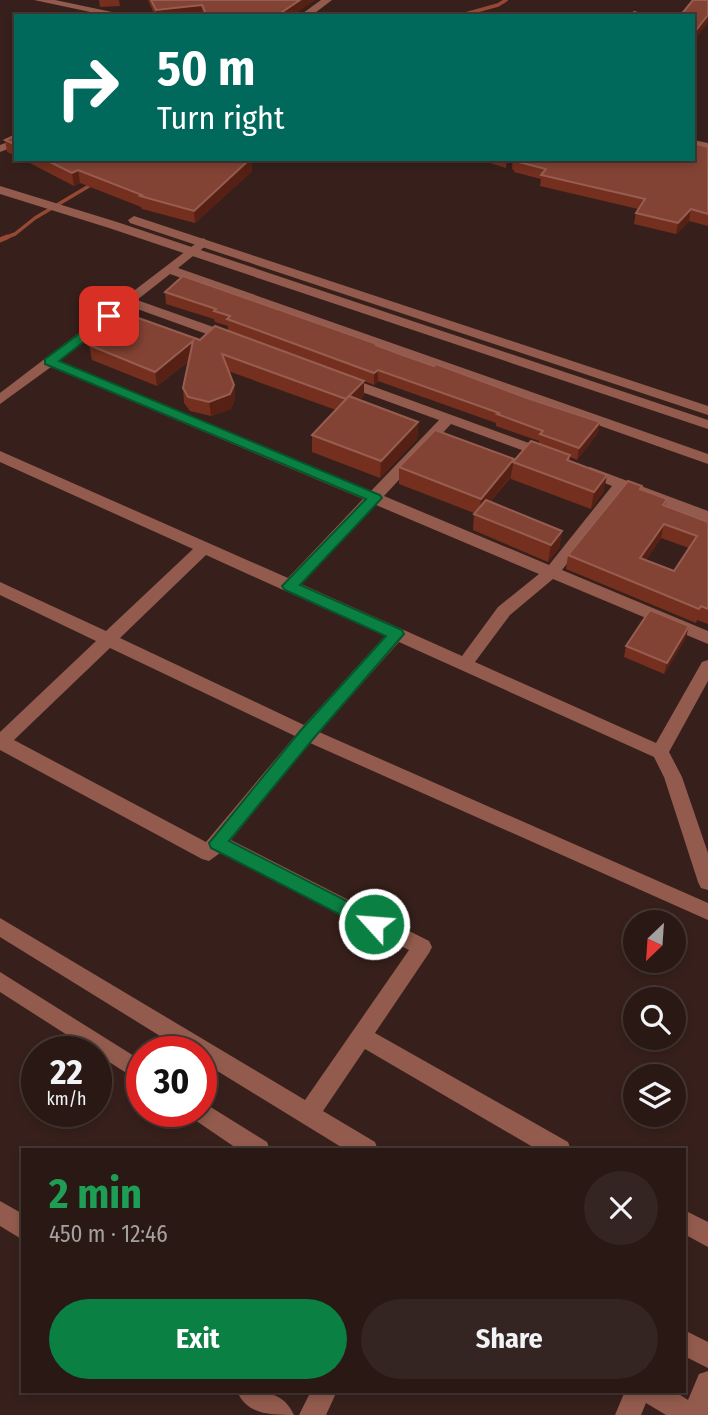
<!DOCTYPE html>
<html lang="en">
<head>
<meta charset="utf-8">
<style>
	body { margin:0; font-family:"Fira Sans Condensed",sans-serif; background:#352522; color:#f1f3f6; height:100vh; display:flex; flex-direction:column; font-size:26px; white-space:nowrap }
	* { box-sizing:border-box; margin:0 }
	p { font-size:23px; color:#a5a0a0 }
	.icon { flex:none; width:38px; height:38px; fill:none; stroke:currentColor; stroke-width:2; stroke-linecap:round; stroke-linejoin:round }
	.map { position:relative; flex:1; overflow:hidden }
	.side { position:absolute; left:21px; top:1148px; width:665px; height:245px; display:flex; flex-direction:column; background:#291814; border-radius:0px; box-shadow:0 4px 10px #0003,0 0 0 2px #453734 }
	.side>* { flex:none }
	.top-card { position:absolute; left:14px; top:14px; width:681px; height:147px; border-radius:0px; box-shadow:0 4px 10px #0003,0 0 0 2px #453734; background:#00695c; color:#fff; overflow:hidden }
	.needle { width:46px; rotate:205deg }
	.controls { position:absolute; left:623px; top:910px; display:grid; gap:14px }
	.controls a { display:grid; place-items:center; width:63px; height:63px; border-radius:50%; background:#291814; box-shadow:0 4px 10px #0003,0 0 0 2px #453734; font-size:35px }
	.speed { position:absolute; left:21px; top:1036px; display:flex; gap:14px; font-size:35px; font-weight:700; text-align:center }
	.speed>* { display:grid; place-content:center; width:91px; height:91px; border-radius:50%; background:#291814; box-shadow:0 4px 10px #0003,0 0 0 2px #453734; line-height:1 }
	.speed small { font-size:18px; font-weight:400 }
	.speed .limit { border:10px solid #d22; background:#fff; color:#111 }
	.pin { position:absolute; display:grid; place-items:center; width:60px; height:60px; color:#fff; margin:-30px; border-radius:14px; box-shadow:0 4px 10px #0006 }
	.me { position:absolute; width:77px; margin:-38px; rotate:296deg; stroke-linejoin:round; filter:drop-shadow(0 0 5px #0008) }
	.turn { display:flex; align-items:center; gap:24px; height:147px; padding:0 28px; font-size:32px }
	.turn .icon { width:91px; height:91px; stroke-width:2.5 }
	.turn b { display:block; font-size:49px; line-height:60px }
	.round { display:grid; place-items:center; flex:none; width:74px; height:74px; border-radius:37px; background:#352522 }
	.headline { display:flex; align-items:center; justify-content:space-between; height:119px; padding:0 28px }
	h1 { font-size:42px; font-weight:700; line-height:52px; color:#1e9e55 }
	.primary-button { display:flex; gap:14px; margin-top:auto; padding:14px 28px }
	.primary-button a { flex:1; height:80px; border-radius:42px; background:#0b8043; color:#fff; font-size:28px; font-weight:700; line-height:80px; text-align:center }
	.primary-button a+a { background:#352522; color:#f1f3f6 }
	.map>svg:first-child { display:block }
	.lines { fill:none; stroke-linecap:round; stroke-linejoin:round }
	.stream-far1 { stroke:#964835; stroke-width:3.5 }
	.stream { stroke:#964835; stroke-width:5 }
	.minor { fill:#925b4d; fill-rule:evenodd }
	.tertiary { fill:#925b4d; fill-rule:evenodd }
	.wall { fill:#742f1e; fill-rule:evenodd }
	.shaded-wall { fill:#562114 }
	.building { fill:#834334; stroke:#965d50; stroke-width:2; fill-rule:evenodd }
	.route { fill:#0b8043; stroke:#07532c; stroke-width:2 }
</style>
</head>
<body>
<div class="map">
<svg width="708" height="1415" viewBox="0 0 708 1415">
	<rect width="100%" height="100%" fill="#37201b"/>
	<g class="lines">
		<!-- stream-far1 -->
		<g class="stream-far1">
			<path d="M458,16L498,5L506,0"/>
			<path d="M2,239L15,234L35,218L94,183"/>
		</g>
		<!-- stream -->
		<path class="stream" d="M0,240L7,237"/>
		<!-- minor -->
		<g class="minor">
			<path d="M34,0H55L131,16H109Z"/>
			<path d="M321,0H332L311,16H299Z"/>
			<path d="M16,139V146L0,152V145Z"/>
			<path d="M693,140L708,143V149L693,146Z"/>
			<path d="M203,238L209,242L207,245L178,268L708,454V464L170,274L137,300L236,335V341H226L129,306L59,361L371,491L439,420L337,383V377H347L551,451L553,454L546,459L451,424L384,496L549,565L612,486L580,473L578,470L580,467H590L708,511V522L625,491L562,570L708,631V644L553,579L510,615L475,662L656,743L702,662L708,660V681L669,752L682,777L708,853V890L701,888L698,882L664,777L654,757L399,642L319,732L708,903V920L310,743L231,840L429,941L432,947L429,953L375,1033L568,1142L571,1150H538L365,1049L323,1111L375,1142L378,1150H346L201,1061V1052H186L0,937V918L305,1100L409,950L220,853L209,861L202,859L0,750V732L96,641L0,595V582L106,631L193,549L0,462V451L288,578L363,499L51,367L0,404V393ZM376,505L539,574L498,607L462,656L301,584ZM206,555L385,636L304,725L120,638ZM110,648L295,736L206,842L14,740Z"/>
			<path d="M0,972L142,1061V1083L0,992Z"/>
			<path d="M201,1101L267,1142L270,1150H239L192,1118L189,1111H201Z"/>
			<path d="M0,1201L23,1214V1240L0,1226Z"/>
			<path d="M684,1210L708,1222V1247L684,1234Z"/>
			<path d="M684,1330L708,1342V1368L684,1356Z"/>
			<path d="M708,1371V1415H666L646,1403L641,1415H615L625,1391H674L688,1400L699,1374Z"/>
			<path d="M237,1391C260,1391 283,1390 294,1415C270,1415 247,1415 237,1391Z"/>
			<path d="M311,1391H337L326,1415H299Z"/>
		</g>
		<!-- tertiary -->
		<g class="tertiary">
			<path d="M0,186L117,222L708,420V429L109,228L0,194Z"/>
			<path d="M134,216L708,406V415L130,223L128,220Z"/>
		</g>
	</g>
	<!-- wall -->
	<g class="wall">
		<path d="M99,0H119L120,6L100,7Z"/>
		<path d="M148,0H315L291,16H203V15L191,16H155Z"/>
		<path d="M16,135V156L7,152L5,140Z"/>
		<path d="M708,147V226L689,221L676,234L634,224L636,213L638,209L540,186L541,179L514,172V170L512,169L513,159H693Z"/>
		<path d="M22,159H251L252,171L195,223L142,209L141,207L80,183L74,186Z"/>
		<path d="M477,159H507L506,168Z"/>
		<path d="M165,292L377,346L527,398L600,422L598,433L577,460L570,457V461L604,491L591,509L511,479V477L490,502L562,531L559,548L548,562L473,530L474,513L399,484V467L514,459L513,461L539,444V441L496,426V423L378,381L374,385L364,381V395L359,400L418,422L417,439L380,478L312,452V435L336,410L228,371L234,385L235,399L231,409L211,416L190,411L184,403L183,388L189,361L157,386L92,360L89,345L200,340L228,331V326L215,322L214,319L166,304Z"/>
		<path d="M642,486L641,489L667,499L665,506L708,522V624L697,620L696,623L566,569L568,555ZM661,538L689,548L674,571L646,560Z"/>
		<path d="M686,638L664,674L624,657L626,646Z"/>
	</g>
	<!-- shaded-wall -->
	<g class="shaded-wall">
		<path d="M300,0H315L291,16H276Z"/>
		<path d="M202,5L203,15L191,16H157L156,10Z"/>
		<path d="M708,15V23L693,42V34Z"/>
		<path d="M250,159H251L252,171L195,223L194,211Z"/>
		<path d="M78,170L80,183L74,186L72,173Z"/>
		<path d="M691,209L689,221L676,234L678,223Z"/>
		<path d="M193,341L195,356L157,386L155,372Z"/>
		<path d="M378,370V381L374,385V373Z"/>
		<path d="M364,381V395L346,414V399Z"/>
		<path d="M234,385L235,399L231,409L211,416L209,402Z"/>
		<path d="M418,422L417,439L380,478L381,461Z"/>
		<path d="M600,422L598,433L577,460L579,448Z"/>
		<path d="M514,459L511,476L479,515L481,499Z"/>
		<path d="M607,475L604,491L591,509L594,492Z"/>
		<path d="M664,524L661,538L638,572L640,558Z"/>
		<path d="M562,531L559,548L548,562L551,545Z"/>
		<path d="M689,626L686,638L664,674L667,663Z"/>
	</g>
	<!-- building -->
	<g class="building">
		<path d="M151,0H300L276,16H242L233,13L207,16L202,5L156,10Z"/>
		<path d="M693,0H708V15L693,34V16H680Z"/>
		<path d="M634,12L650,16H630Z"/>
		<path d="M16,135V145L5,140Z"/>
		<path d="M693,143L708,147V214L691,209L678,223L636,213L645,199L541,175L546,169L515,161L516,159H693Z"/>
		<path d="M44,159H250L194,211L140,196L142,195L78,170L72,173Z"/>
		<path d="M183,276L377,344L376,345L400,354L434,366L436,364L527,398L600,422L579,448L540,434L543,431L497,414L499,413L378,370L374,373L227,319L230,316L214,311L216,309L165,292Z"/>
		<path d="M130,315L200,340L215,326L364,381L346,399L222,354L234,385L230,394L209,402L188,397L183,388L193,341L155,372L89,345Z"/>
		<path d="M349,396L418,422L381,461L312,435Z"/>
		<path d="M435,430L514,459L481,499L399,467Z"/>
		<path d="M531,441L570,455L567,460L607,475L594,492L513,462Z"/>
		<path d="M628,481L642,486L640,489L667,499L663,505L708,522V609L701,606L699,609L568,555ZM664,524L697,536L674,571L640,558Z"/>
		<path d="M486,500L562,531L551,545L474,514Z"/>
		<path d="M650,610L689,626L667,663L626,646Z"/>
	</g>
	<!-- route -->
	<path class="route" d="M109,312L115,316L113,319L59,361L380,495L382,498L300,585L402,630L404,634L313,739L229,841L380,918L383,924L380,929L374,931L368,929L211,848L209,843L301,730L386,636L285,590L282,586L366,499L45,364V359Z"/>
</svg>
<div class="controls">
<a><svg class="needle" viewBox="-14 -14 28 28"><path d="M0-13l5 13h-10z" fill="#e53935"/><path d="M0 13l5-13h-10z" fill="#a5a0a0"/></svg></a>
<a><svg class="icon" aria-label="search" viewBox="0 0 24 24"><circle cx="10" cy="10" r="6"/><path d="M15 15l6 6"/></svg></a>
<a><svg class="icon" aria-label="layers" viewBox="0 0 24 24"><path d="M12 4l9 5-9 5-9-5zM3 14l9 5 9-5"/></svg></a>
</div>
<div class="speed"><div>22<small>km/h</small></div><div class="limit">30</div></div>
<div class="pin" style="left:109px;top:316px;background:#d93025"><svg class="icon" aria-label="arrive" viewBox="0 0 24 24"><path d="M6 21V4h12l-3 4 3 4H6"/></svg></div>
<svg class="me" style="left:374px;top:924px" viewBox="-20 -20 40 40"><circle r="17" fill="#0b8043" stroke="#fff" stroke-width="3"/><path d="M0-11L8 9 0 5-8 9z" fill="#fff"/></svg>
<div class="top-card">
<div class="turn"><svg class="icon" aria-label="right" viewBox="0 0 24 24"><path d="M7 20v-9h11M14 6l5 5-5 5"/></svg><div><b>50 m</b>Turn right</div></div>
</div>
<section class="side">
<div class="headline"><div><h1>2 min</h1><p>450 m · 12:46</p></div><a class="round"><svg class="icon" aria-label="close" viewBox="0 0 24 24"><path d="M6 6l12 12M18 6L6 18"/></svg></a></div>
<div class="primary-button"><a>Exit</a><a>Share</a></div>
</section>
</div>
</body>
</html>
